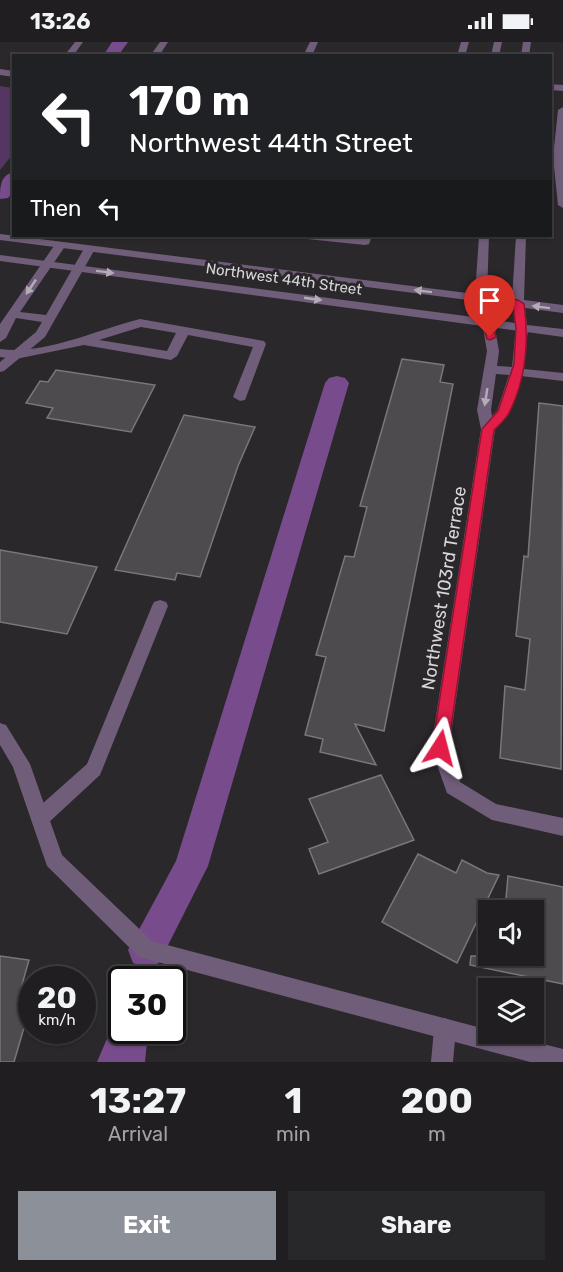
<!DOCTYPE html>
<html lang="en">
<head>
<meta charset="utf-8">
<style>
	body { margin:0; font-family:Rubik,sans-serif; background:#282729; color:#f1f3f6; height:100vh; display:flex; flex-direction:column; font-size:22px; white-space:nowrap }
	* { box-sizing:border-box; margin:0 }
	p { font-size:20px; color:#a2a2a5 }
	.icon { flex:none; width:33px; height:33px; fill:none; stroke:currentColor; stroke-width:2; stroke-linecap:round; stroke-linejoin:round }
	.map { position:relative; height:1020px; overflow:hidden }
	.panel { display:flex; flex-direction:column; background:#201e20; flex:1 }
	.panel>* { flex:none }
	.banner { position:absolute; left:12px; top:12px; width:540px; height:183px; border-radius:0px; box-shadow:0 2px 4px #0004,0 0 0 2px #3d3c3e; background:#202124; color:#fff; overflow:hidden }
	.controls { position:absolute; left:478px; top:858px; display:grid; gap:12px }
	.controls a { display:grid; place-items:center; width:66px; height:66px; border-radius:0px; background:#201e20; box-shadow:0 2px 4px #0004,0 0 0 2px #3d3c3e; font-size:30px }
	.speed { position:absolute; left:18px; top:924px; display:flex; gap:12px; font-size:30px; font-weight:700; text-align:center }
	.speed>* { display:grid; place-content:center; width:78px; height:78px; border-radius:50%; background:#201e20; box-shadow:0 2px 4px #0004,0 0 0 2px #3d3c3e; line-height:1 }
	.speed small { font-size:15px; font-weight:400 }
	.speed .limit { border:3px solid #111; border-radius:9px; background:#fff; color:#111 }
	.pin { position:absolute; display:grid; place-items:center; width:51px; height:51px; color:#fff; margin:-62px -26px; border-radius:50% 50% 50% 0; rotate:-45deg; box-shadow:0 0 6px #0007 }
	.pin .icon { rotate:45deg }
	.me { position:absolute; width:66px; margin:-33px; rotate:9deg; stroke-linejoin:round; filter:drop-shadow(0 0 4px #0008) }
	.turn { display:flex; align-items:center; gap:21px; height:126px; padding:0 18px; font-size:27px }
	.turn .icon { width:78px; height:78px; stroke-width:2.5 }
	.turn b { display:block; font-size:42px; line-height:51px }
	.then { display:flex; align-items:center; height:57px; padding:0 18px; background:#0003; gap:12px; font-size:22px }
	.eta { display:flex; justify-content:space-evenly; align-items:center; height:102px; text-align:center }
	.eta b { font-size:36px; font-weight:700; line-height:42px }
	.button { display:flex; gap:12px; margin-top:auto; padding:12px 18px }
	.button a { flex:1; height:69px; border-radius:0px; background:#8c9099; color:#fff; font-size:24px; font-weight:700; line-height:69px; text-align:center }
	.button a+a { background:#282729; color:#f1f3f6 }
	.status { display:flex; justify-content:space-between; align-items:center; height:42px; padding:0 30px; background:#201e20; direction:ltr }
	.status svg { height:16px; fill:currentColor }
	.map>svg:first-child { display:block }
	.green { fill:#553663 }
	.water { fill:#784b8c }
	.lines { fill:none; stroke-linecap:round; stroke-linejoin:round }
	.canal { fill:#784b8c; fill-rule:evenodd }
	.building { fill:#4d4b4e; stroke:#79777b; stroke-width:1.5 }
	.service { fill:#705d79; fill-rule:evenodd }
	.minor { fill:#705d79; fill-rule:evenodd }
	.tertiary { fill:#705d79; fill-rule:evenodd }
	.oneway { fill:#b3acb7 }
	.route { fill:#e11d48; stroke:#92132f; stroke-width:1.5 }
	.labels { text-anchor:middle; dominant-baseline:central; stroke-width:6; stroke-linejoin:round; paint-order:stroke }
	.far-street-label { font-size:15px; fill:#d7d6d8; stroke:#2a282b }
	.street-label { font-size:18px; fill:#d7d6d8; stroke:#2a282b }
</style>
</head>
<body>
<div class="status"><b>13:26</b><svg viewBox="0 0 49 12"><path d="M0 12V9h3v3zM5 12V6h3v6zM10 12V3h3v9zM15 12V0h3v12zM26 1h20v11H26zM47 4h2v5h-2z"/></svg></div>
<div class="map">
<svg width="563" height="1020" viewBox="0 0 563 1020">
	<rect width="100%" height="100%" fill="#2a282b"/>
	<!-- green -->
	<path class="green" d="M0,44L13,46V112L0,128Z"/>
	<!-- water -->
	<path class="water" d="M121,964L122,988L148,989L145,1020H97Z"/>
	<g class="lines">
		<!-- canal -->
		<g class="canal">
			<path d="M112,0H128L118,14H103Z"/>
			<path d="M14,130V148L8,156L0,157C0,145 0,133 14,130Z"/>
			<path d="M337,334L345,336L349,341L208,824L159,921L146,926L133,921L128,908L176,819L325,341L329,336Z"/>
		</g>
	</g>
	<!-- building -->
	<g class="building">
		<path d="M402,317L444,323L440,340L453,342L384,689L355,682L376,723L320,710L323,697L305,693L326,615L316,613L345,514L354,515L367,465L360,464Z"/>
		<path d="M56,328L155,343L131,390L47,376L53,366L26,361L40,339L48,340Z"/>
		<path d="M539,361L563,364L561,727L500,716L505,644L525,648L530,597L516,594L524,514L528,515Z"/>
		<path d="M184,373L255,385L238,424L200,535L177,531L175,538L115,528Z"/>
		<path d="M0,508L97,525L67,592L0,580Z"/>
		<path d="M381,733L414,798L319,832L309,807L328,800L309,757Z"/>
		<path d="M418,812L456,831L462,818L487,831L499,833L457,921L382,880Z"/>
		<path d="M508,834L563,845V942L470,923L471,914H534V868H505Z"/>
		<path d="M0,914L29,918L21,946L32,947V958L14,1020H0Z"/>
	</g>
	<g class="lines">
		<!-- service -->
		<g class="service">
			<path d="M75,0H83L73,14H64Z"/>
			<path d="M160,0H168L159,14H150Z"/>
			<path d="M310,0H318L312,14H303Z"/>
			<path d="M461,0H469L465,14H457Z"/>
			<path d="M0,27L14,29V35L0,33Z"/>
			<path d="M550,42L563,43V49L550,48Z"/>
			<path d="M563,65V166L558,163L553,115L558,68Z"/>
			<path d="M302,194L361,196L362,194H372L369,202L365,203L307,197Z"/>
			<path d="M140,277L264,299L266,302L245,358L240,359L233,355L253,305L188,293L177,314L171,318L84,303L16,317L0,315V307C45,313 96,288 140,277ZM141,285L176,291L167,309L99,298Z"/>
			<path d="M160,558L166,560L168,564L100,733L47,782L40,784L33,782L31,776L33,770L87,722L152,564L154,560Z"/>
			<path d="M445,976L452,980L456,987L453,1020H431L434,987L438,980Z"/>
		</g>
		<!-- minor -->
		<g class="minor">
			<path d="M60,200L66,203L20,270L46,273L85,205L89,204L95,207L45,295L4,329L0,330V320L36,290L42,280L16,276L6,296L0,300V282L56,201Z"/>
			<path d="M488,277L494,281L499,309L497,324L512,325L516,286L522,282L528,286L524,327L563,331V339L521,334L510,370L495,388L449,706L460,740L496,762L563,776V794L492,778L447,751L431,706L481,387L477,368L487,309L482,281ZM496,332L509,333L497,369L492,374L491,368Z"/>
			<path d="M0,681L6,683L30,722L62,813L152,899L489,988V992H503L563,1007V1020H530L139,915L47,824L13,725L0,703Z"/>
		</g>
		<!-- tertiary -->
		<g class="tertiary">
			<path d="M494,0H502L499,14H491Z"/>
			<path d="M523,0H531L529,14H521Z"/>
			<path d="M0,192L475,252L479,194H489L487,254L512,257L516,194H526L524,258L563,263V271L525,266L527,283L563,287V295L0,219V213L481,276L476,259L0,198ZM488,261L512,264L515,281L493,278Z"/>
		</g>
	</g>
	<!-- one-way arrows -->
	<defs><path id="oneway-solid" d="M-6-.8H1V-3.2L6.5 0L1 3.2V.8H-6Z" transform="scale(1.5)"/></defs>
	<g class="oneway">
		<use href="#oneway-solid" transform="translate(105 230) rotate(7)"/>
		<use href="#oneway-solid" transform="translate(31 245) rotate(124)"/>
		<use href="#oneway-solid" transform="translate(423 249) rotate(-173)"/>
		<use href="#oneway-solid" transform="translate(313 257) rotate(8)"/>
		<use href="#oneway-solid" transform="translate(541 265) rotate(-173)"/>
		<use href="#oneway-solid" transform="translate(486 355) rotate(99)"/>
	</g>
	<!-- route -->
	<path class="route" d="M481,253L518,258L524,262C529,298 526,337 509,371C506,377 499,383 494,388L448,706L446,711L440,713L434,711L432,706L482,387L498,369L514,322L516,286L513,264L487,261L496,295L490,298L487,297L475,257Z"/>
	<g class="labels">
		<!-- far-street labels -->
		<g class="far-street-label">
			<text transform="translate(284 237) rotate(8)">Northwest 44th Street</text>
		</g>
		<!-- street labels -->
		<g class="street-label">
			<text transform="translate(444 546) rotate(-81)">Northwest 103rd Terrace</text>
		</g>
	</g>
</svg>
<div class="controls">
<a><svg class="icon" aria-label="sound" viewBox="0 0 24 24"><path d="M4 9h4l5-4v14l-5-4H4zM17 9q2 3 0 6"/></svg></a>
<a><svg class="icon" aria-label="layers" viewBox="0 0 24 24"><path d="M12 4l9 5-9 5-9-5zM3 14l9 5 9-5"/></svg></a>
</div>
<div class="speed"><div>20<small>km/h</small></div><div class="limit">30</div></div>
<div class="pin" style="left:490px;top:295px;background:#d93025"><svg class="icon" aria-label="arrive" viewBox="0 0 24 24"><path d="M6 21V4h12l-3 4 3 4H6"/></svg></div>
<svg class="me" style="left:440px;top:706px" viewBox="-20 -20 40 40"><path d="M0-17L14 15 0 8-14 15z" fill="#e11d48" stroke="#fff" stroke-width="4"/></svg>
<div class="banner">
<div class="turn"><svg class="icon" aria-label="left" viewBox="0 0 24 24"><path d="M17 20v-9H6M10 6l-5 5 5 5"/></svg><div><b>170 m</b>Northwest 44th Street</div></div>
<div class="then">Then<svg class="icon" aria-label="left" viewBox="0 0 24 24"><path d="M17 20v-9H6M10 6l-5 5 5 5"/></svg></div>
</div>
</div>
<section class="panel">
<div class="eta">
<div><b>13:27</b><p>Arrival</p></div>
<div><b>1</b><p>min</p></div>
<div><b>200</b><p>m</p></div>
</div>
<div class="button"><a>Exit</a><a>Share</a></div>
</section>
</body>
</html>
